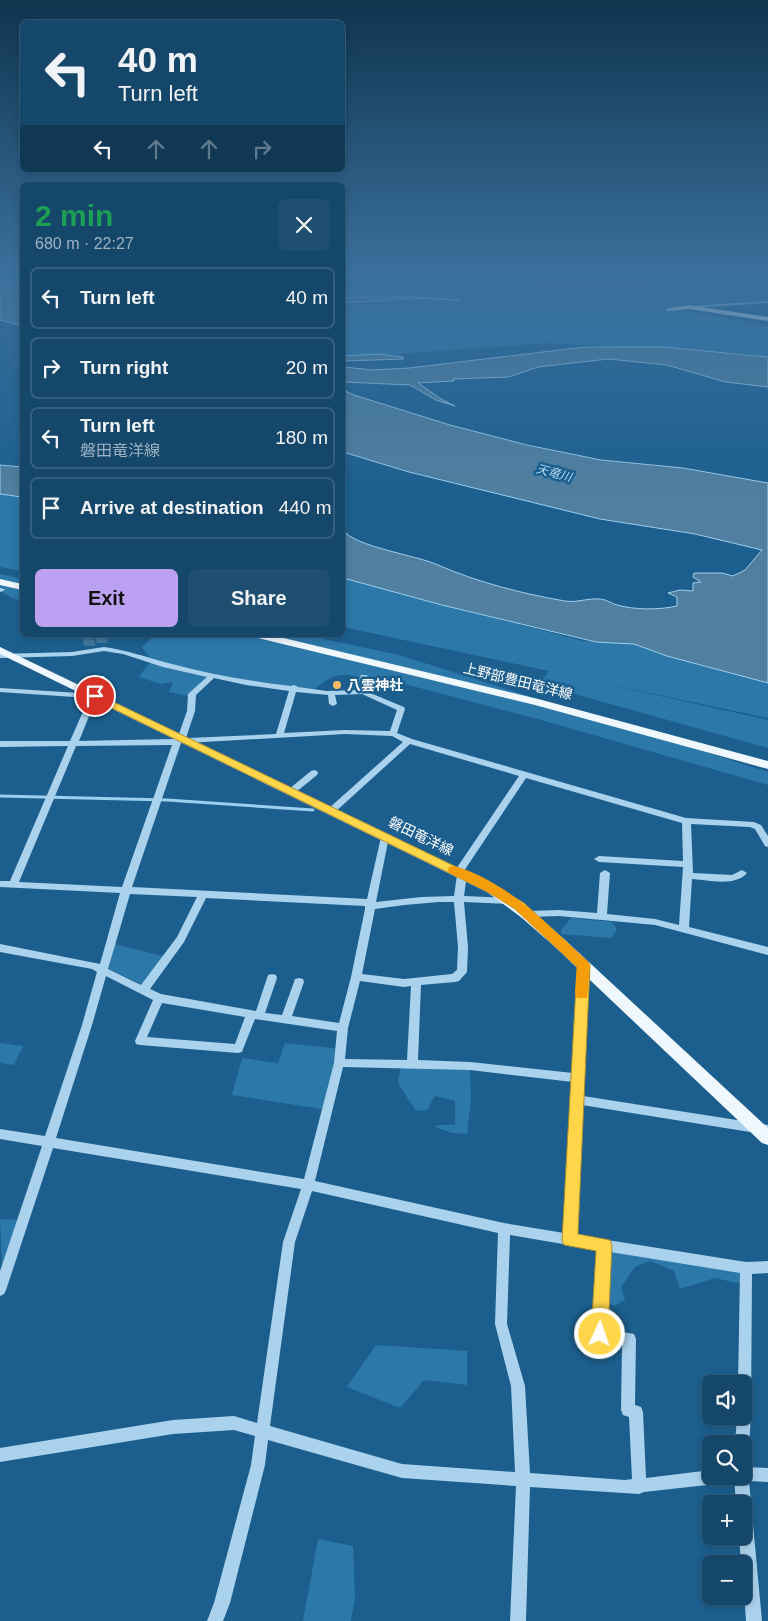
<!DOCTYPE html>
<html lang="en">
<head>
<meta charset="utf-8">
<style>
	body { margin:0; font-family:Helvetica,"Noto Sans JP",sans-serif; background:#1e4e70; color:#f1f3f6; height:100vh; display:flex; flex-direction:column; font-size:19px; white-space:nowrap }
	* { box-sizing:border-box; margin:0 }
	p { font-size:16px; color:#9db2c1 }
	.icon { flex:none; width:28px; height:28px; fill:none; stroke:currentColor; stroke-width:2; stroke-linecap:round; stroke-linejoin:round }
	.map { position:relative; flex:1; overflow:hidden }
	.details { position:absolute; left:20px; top:182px; width:325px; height:455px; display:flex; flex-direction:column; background:#15476a; border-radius:8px; box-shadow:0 2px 8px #0003,0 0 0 1px #345f7e }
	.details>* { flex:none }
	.top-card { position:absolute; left:20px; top:20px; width:325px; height:152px; border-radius:8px; box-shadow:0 2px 8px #0003,0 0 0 1px #345f7e; background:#15476a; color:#f1f3f6; overflow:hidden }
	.buttons { position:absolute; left:702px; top:1375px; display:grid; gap:10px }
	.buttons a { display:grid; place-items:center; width:50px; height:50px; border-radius:8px; background:#15476a; box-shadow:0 2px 8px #0003,0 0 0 1px #345f7e; font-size:25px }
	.pin { position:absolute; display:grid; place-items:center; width:42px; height:42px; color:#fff; margin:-21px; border:2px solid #fff; border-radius:50%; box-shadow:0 1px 5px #0007 }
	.me { position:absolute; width:55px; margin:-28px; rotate:3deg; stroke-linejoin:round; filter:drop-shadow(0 0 4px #0008) }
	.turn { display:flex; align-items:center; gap:18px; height:105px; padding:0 15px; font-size:22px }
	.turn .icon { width:65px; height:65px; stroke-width:2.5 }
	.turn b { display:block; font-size:35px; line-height:42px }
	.lanes { display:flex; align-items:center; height:48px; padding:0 15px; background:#0003; justify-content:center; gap:25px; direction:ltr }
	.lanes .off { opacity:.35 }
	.round { display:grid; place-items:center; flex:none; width:52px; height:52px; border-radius:8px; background:#1e4e70 }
	.headline { display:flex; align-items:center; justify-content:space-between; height:85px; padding:0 15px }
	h1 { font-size:30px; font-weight:700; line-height:38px; color:#1e9e55 }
	.button { display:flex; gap:10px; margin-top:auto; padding:10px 15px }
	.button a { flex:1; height:58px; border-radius:8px; background:#bca0f2; color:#111; font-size:20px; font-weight:700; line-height:58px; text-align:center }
	.button a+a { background:#1e4e70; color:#f1f3f6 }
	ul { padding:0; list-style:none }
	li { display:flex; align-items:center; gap:15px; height:62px; margin:0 10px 8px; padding:0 5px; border:2px solid #345f7e; border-radius:8px }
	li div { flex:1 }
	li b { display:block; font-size:19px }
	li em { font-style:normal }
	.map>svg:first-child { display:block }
	.green { fill:#2c78a9 }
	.water { fill:#507f9f; stroke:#9dcfef }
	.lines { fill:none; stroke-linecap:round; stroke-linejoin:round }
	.stream { stroke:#9dcfef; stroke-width:3 }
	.river { fill:#507f9f; fill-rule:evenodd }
	.minor { fill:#aad2ed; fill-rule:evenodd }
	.major { fill:#f0f8ff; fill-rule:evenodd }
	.wall { fill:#3f789d }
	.shaded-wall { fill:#336180 }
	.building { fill:#498bb7; stroke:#336180 }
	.route { fill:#ffd54a; stroke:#a68a30 }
	.slow { fill:#f59e0b }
	.poi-dot { fill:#fdbb67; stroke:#1c5f8e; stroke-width:2 }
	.labels { text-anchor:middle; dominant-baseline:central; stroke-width:5; stroke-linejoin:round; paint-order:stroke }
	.far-water-label { font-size:12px; font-style:italic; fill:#b5dcf4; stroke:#1c5f8e }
	.street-label { font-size:14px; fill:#fff; stroke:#1c5f8e }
	.poi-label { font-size:14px; font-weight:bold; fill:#fff; stroke:#1c5f8e; text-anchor:start }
</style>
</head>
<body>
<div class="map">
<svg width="768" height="1621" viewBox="0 0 768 1621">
	<rect width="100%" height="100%" fill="#1c5f8e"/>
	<!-- green -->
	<g class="green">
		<path d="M0,269H22V284L0,282Z"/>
		<path d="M343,269L485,274L391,269H768V301L686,304L670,308L768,326V357L745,353L548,343L384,355H343L342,305L401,303H343Z"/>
		<path d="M0,494L22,497V571L0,567Z"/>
		<path d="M0,574L22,579V600L14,599L0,591Z"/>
		<path d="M342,578L583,641L633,644L768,683V718L597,682L768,720V748L539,684L549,671L343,627Z"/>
		<path d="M155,635H305L399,655L768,772V785L534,718L378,677L363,687L359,677C335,672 333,676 313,690L196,673L210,678L192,697L169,692L173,682L161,684L139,677L151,660L142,647Z"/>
		<path d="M571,918L612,922L617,929L611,938L561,934V930Z"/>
		<path d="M115,944L166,957L143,985L109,969Z"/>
		<path d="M0,1043L23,1046L14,1065L0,1063Z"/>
		<path d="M285,1043L340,1049L327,1110L232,1095L242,1058L278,1063Z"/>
		<path d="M401,1065L470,1070L471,1098L467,1134L452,1133L435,1127L437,1125H455V1101L435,1096L427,1110L416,1111L398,1083Z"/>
		<path d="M0,1219L23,1220L2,1266Z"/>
		<path d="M604,1245L746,1271V1285L715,1278L680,1289L674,1271L650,1261L635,1267L621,1287L625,1300L614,1306L601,1298Z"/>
		<path d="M376,1345L467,1351V1385L424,1380L400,1408L347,1387Z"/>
		<path d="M318,1539L353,1546L355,1599L351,1621H303Z"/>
	</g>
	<!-- water -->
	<g class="water">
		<path d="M0,282L22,284V326L0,320Z"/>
		<path d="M357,297H415L459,300L413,298L343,303V299Z"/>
		<path d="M585,347H664L768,357V387L726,382L667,365L608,359L538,367L509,377L453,379L454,381L418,383L441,399L455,406L436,400L410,385L343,382V367L374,370L409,368Z"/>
		<path d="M378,354L403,357V359L343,361V356Z"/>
		<path d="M343,390L354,395L450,425L527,445L601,460L683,468L768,483V683L667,656L634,644L596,642L442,605L343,578V530C355,547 416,555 438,565C477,582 523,594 565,601C577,603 587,598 599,599C606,599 610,603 617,605C635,610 659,610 677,606V597L668,593L680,590L693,591V583L701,582L693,577L694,573H722L733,576L745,570L762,550L695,534L600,519L409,472L343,452Z"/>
		<path d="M0,465L22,467V497L0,494Z"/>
	</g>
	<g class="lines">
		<!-- stream -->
		<path class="stream" d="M0,796L167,800L313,810"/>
		<!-- river -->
		<path class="river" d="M342,274L768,287V293L342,280Z"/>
		<!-- minor -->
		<g class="minor">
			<path d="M768,301V303L689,308L687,307L689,306Z"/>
			<path d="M0,588L4,589L5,590L0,592Z"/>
			<path d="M104,647C126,650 146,657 168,663C208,674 249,681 291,686L294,685L298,687L327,691L355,690L361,675H367L368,677L363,690L404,707L405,709L397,733L412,739L686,818L754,822L761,825L768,836V847L765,846L755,829L750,827L691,824L693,873L732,875L742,870L747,873C735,887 709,880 692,879L689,927L768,947V955L655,925L559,916L528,917L525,916L523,914L525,912L528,911L559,910L597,913L600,873L605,870L610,873L607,914L655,919L679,925L683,867L599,862L594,859L599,856L683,861L682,823L526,778L464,871L467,874L464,896L509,898L512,899L514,901L512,903L509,904L464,902L468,947L467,972L459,981L455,982L421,985L418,1060L470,1062L573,1073L579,965L580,962L584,961L588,962L589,965L583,1096L768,1125V1135L582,1105L576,1235L746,1262L768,1261V1273L752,1274L751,1416L749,1444L747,1449L744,1450V1444H735L737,1416H744V1384H738L740,1273L610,1252L606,1329L634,1334L636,1339L635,1405L641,1407L643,1412L646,1478L711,1470V1476H732L730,1481L725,1483L644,1492L639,1494L530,1487L526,1621H510L516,1486L402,1478L268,1440L265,1465L230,1603L223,1621H207L214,1603L251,1465L255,1436L234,1430L173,1434L0,1462V1448L173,1420L234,1416L257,1423L283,1242L301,1189L53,1148L6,1290L4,1294L0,1296V1271L42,1146L0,1139V1129L45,1136L82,1025L97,972L92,969L0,952V944L100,964L120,893L0,887V881H10L68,746L0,747V741H70L89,698L0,692V688L95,694L97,678L101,676H104L105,678L102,697L101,699H96L79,741L174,739L176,734H179L187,711L188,694L207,677L163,667L123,654L104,651L72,656L0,658V654L72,652ZM214,678L246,685L289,691L276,734L189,738L186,739L185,741L186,743L345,734L392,736L403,742L328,809L327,811L328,813H334L410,744L519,776L454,872L457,875L454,896L421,897L376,902L389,837L385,834L381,837L367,899L132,887L182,740L186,738L195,711L196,695ZM296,692L328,695L329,704L333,706L337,704L335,695L362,694L397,710L390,731L345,730L284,733ZM172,745L122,887L19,882L76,746ZM130,894L197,897L177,937L141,985L108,969ZM206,898L365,906V909L351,977L339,1023L292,1016L304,982L303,979L299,978L295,979L294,982L282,1015L265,1013L277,978L276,975L272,974L268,975L256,1011L161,994L150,989L184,942ZM439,902H454L458,947L457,970L452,974L404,979L362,974L375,909L404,905ZM106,976L153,1000L135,1041L136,1044L140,1045L238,1053L242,1052L243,1049L255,1019L337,1031L334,1063L304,1179L56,1138L92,1025ZM360,981L404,987L411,986L407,1060L345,1059L348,1028ZM162,1003L245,1017L235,1044L147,1037ZM343,1067L470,1070L573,1082L564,1233L504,1223L315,1181ZM312,1191L498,1233L495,1324L511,1386L515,1472L402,1464L270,1426L295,1242ZM510,1235L598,1250L593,1334L594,1338L622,1344L621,1410L623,1415L629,1417L632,1479L625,1480L530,1473L525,1386L507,1324Z"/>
			<path d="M314,770L317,771L318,773L317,775L295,793H289L288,791L289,789L311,771Z"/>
			<path d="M744,1467L768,1468V1482L749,1481L762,1621H746L744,1591V1564H741L739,1536H744V1504H736L734,1476H744Z"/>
		</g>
		<!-- major -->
		<g class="major">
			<path d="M689,305L768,317V321L689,309L668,311L665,309Z"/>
			<path d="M0,579L22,584V590L0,585Z"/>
			<path d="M253,635H271L542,700L768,761V769L535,705L258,638Z"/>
			<path d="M0,647L496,886L532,911L564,939L768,1128V1145L762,1143L554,946L522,918L487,892L0,654Z"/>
		</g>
	</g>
	<!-- wall -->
	<path class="wall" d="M84,635H110L107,643H97V642L95,646H84L83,639Z"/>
	<!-- shaded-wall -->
	<g class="shaded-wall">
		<path d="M96,635L97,642L95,646L94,639Z"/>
		<path d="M105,635H110L107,643Z"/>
	</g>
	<!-- building -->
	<path class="building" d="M84,635H96L94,639H83Z"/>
	<!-- sky -->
	<linearGradient id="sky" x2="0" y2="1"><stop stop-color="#0f344e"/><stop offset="0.54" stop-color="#3a6f9b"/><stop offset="1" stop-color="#3a6f9b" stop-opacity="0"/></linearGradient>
	<rect width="768" height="496" fill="url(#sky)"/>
	<!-- route -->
	<path class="route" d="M95,693L496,886L524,903L588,962L590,965L578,1234L610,1240L612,1245L608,1334L605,1340L600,1342L594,1340L591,1334L596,1251L564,1245L562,1240L577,967L515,909L488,892L91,698L90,696Z"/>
	<!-- slow -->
	<path class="slow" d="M454,866C507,881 548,925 588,962L590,965L587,998H577L575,994L577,967L515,909L488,892L449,873L448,870L449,867Z"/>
	<!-- markers -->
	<circle class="poi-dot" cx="337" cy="685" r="5"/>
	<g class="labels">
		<!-- far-water labels -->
		<g class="far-water-label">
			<text transform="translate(554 473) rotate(15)">天竜川</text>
		</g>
		<!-- street labels -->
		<g class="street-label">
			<text transform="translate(518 681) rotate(14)">上野部豊田竜洋線</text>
			<text transform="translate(421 836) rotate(26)">磐田竜洋線</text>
		</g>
		<!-- poi labels -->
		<g class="poi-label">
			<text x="347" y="685">八雲神社</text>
		</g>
	</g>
</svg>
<div class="buttons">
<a><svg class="icon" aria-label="sound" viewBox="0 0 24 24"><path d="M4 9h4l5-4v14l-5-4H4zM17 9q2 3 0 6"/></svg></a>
<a><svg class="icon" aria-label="search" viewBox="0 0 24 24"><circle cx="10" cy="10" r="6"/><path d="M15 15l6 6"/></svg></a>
<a>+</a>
<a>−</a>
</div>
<div class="pin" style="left:95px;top:696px;background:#d93025"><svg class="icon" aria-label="arrive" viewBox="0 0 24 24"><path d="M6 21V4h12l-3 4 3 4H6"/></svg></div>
<svg class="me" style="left:600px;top:1334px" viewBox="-20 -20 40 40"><circle r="17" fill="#ffd54a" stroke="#fff" stroke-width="3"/><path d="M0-11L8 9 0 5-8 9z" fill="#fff"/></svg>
<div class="top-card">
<div class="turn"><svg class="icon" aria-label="left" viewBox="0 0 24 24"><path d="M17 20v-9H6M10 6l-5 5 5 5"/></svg><div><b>40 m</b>Turn left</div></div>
<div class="lanes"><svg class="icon" aria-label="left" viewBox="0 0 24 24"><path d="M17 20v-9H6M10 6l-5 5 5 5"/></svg><svg class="icon off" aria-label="ahead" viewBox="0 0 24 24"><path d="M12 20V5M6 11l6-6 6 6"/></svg><svg class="icon off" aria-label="ahead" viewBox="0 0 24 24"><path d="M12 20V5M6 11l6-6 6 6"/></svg><svg class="icon off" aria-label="right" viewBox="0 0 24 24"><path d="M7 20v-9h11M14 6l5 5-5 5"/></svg></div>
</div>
<section class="details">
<div class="headline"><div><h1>2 min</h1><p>680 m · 22:27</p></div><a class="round"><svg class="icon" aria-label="close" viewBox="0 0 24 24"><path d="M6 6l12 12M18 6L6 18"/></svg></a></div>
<ul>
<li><svg class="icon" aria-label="left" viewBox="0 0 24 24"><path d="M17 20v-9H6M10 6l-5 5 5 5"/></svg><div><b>Turn left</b></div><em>40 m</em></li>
<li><svg class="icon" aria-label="right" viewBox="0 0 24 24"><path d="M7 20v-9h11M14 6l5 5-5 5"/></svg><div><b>Turn right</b></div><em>20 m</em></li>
<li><svg class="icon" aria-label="left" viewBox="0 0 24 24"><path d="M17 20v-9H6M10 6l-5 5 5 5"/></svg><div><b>Turn left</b><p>磐田竜洋線</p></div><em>180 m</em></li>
<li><svg class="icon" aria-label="arrive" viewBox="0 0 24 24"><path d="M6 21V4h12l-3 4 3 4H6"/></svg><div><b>Arrive at destination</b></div><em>440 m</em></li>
</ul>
<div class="button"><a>Exit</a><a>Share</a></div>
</section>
</div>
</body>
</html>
